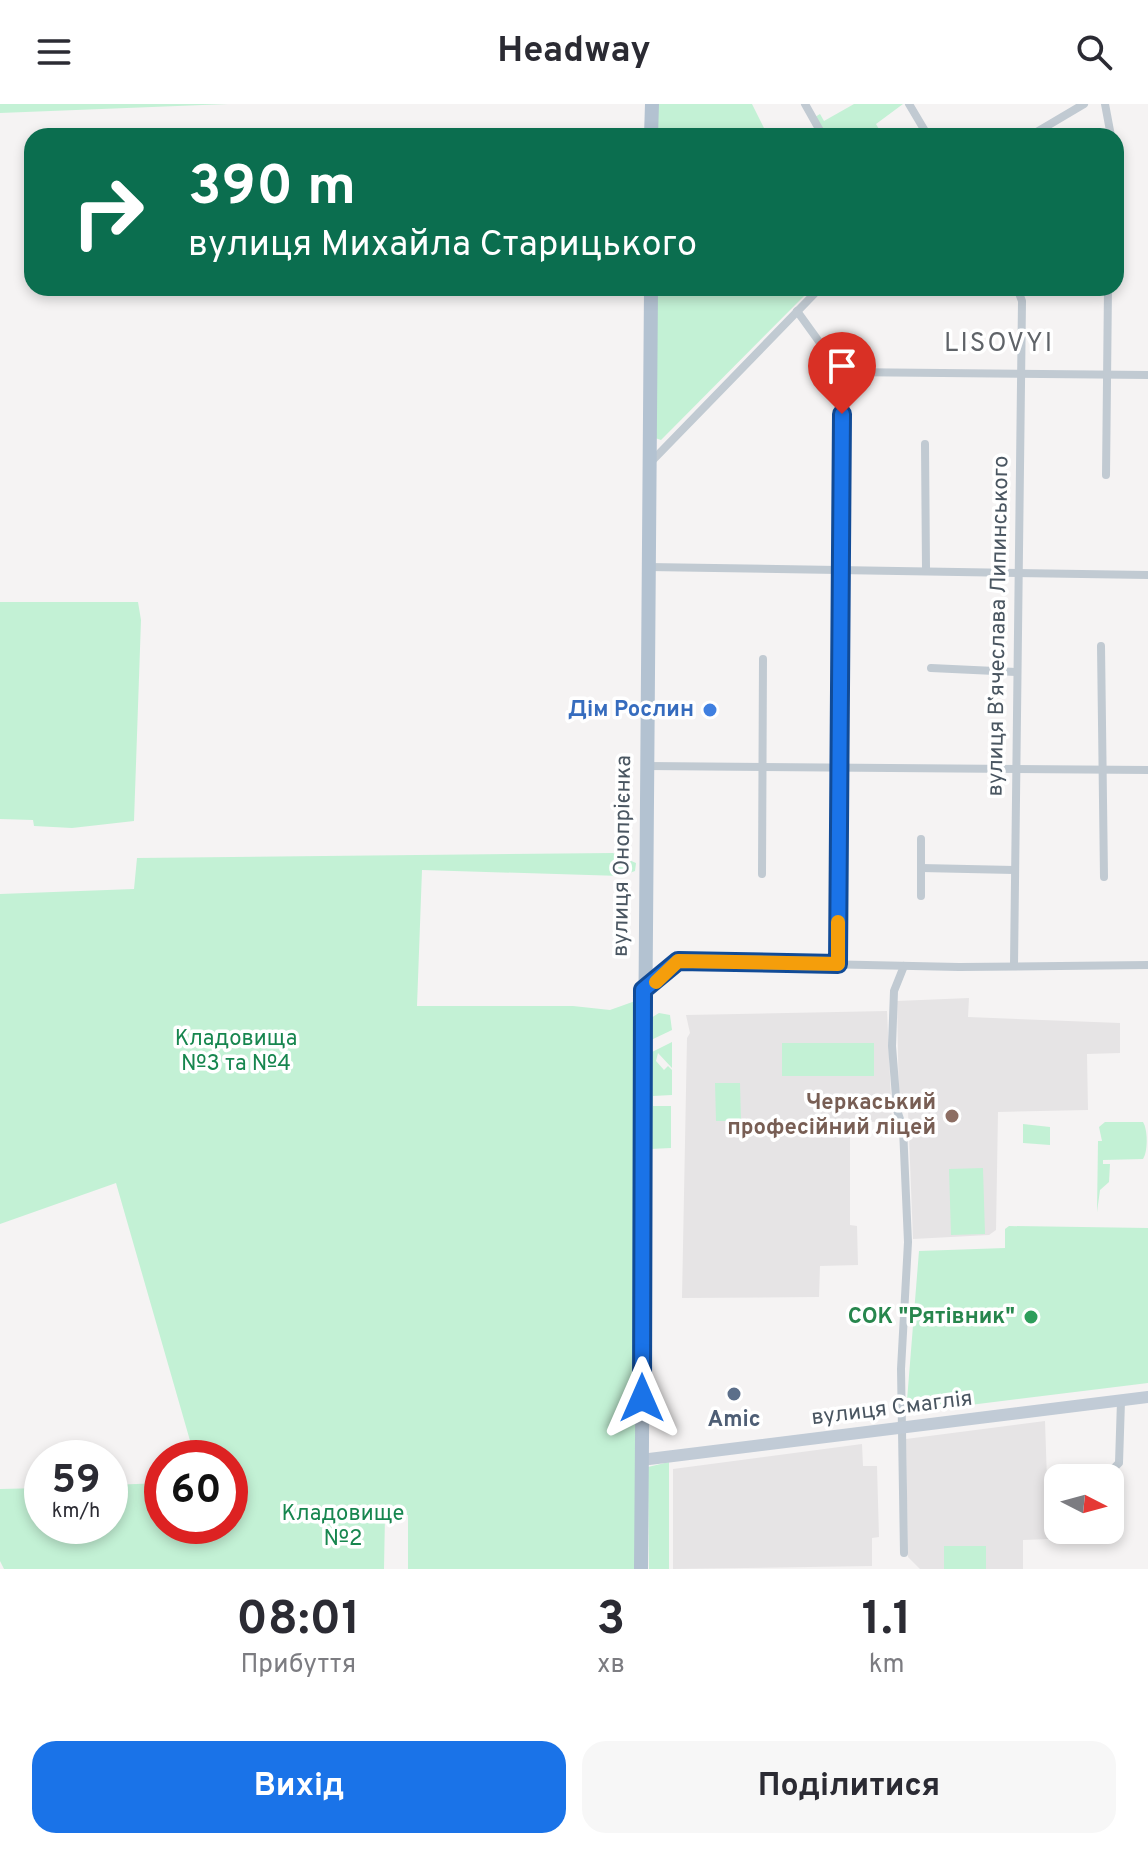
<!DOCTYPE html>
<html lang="uk">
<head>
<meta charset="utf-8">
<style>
	body { margin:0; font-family:Overpass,sans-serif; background:#f7f7f7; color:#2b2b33; height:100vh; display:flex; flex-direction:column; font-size:30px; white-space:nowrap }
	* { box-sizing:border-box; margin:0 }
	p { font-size:26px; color:#7c7c81 }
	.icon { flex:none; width:44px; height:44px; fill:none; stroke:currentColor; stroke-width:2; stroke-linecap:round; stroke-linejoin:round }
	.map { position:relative; height:1465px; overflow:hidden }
	.drawer { display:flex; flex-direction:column; background:#fff; flex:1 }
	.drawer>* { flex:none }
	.hud { position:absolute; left:24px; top:24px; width:1100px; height:168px; border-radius:24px; box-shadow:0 4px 12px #0003; background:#0b6e4f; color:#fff; overflow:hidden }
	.needle { width:52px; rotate:96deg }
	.fabs { position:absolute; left:1044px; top:1360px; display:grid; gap:16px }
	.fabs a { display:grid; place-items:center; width:80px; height:80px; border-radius:16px; background:#fff; box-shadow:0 4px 12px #0003; font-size:40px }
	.speed { position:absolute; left:24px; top:1336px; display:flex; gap:16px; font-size:40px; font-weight:700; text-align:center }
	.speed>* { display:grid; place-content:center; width:104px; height:104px; border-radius:50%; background:#fff; box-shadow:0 4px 12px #0003; line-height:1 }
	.speed small { font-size:20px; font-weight:400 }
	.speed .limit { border:12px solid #d22; background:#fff; color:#111 }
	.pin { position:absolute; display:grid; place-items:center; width:68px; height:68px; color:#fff; margin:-82px -34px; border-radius:50% 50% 50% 0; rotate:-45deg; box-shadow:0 0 8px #0007 }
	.pin .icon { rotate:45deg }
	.me { position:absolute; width:88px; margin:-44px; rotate:0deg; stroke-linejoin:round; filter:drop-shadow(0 0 6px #0008) }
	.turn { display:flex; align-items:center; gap:28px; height:168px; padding:0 32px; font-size:36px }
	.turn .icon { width:104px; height:104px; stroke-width:2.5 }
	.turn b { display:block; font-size:56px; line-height:68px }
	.eta { display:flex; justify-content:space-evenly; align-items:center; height:136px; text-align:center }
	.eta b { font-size:48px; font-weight:700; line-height:56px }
	.cta { display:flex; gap:16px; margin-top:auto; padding:16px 32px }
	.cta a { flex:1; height:92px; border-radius:24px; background:#1a73e8; color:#fff; font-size:32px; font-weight:700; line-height:92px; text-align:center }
	.cta a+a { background:#f7f7f7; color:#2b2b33 }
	header { display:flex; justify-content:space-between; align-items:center; height:104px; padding:0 32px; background:#fff; font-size:36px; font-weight:700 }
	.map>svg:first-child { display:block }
	.education { fill:#e6e4e5 }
	.green { fill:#c3f1d5 }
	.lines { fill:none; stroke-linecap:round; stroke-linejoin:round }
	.street { stroke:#c1cad2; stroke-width:8 }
	.secondary { stroke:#c1cbd6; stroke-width:12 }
	.primary { stroke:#b3c2d1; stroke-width:14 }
	.route-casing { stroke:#114b97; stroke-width:20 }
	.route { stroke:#1a73e8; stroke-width:14 }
	.slow { stroke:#f59e0b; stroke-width:14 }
	.shop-dot { fill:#3f7fe0; stroke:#fff; stroke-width:3 }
	.education-dot { fill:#8d6e63; stroke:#fff; stroke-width:3 }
	.leisure-dot { fill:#2e9e5b; stroke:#fff; stroke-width:3 }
	.service-dot { fill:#5c6f8a; stroke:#fff; stroke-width:3 }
	.labels { text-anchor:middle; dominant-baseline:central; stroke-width:7; stroke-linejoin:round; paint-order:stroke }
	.street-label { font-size:22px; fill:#4a5661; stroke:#fff }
	.shop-label { font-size:22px; font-weight:bold; fill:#366cbe; stroke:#fff; text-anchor:end }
	.park-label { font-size:22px; fill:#17864f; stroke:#fff }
	.education-label { font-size:22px; font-weight:bold; fill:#785e54; stroke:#fff; text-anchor:end }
	.leisure-label { font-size:22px; font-weight:bold; fill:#27864d; stroke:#fff; text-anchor:end }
	.service-label { font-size:22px; font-weight:bold; fill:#4e5e75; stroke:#fff }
	.quarter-label { font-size:26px; letter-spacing:2px; fill:#5f6368; stroke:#fff }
</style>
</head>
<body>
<header><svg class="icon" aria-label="menu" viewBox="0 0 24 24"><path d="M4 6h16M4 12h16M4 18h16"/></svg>Headway<svg class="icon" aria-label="search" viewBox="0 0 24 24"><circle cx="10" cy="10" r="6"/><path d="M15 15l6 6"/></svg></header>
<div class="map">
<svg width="1148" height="1465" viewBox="0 0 1148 1465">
	<rect width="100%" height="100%" fill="#f5f3f3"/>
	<!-- education -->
	<g class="education">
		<path d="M969,894L968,913L1120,919V949L1087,950L1088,1006L998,1008L996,1126L989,1131L913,1135L908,1007L899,1005L897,897Z"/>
		<path d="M887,907L892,1017L850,1019V1121L857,1122L858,1161L820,1162L819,1193L682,1194L687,934L690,929L686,911Z"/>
		<path d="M1045,1317L1049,1435L1023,1436V1465H920L908,1453L906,1335Z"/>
		<path d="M862,1340L863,1362H877L879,1433L872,1434V1462L673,1465V1365Z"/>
	</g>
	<!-- green -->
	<g class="green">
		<path d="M0,0H228L0,9Z"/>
		<path d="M658,0H752L768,32H657Z"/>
		<path d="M854,0H903L876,20L883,32H826L815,13L820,10L824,17Z"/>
		<path d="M656,184H812L661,336L655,334Z"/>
		<path d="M0,498H138L141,516L134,717L72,724L34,722L33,716L0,715Z"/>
		<path d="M613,749L636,759L635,767L621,772L422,766L417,902H573L610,906L638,896L635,1112L638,1128L637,1465H408V1411H385L384,1465H4L0,1457V1385L42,1384V1422H110V1381L162,1379V1422H230V1354H195L116,1079L0,1120V790L134,785L137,754Z"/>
		<path d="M659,909L670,911L672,926L651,936V914Z"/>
		<path d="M672,938V964L658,949L656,957L664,966L668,962L672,966V991L653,992V1002H671V1044L650,1045L652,948Z"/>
		<rect x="782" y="939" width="92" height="33"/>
		<path d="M715,979H740L741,1017H716Z"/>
		<path d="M1105,1018H1143C1148,1026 1148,1048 1143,1055L1103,1056V1060H1110L1109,1078L1100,1086L1097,1108L1098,1037H1102L1099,1023Z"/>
		<path d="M1023,1020L1050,1023V1041L1023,1039Z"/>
		<path d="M983,1064L985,1130L951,1131L949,1065Z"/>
		<path d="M1009,1122L1148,1124V1279L906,1309L919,1147L1005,1144V1125Z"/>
		<path d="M669,1358V1465H649L648,1363Z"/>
		<rect x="944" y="1442" width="42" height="23"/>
	</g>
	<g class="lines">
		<!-- street -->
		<g class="street">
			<path d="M805,0L823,32"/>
			<path d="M909,0L928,32"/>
			<path d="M1105,0L1111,32"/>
			<path d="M1030,32L1084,0"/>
			<path d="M797,207L841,268L1148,271"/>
			<path d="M925,340L926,465"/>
			<path d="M650,359L820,184"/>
			<path d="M1106,371L1108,184"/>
			<path d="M648,463L1148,471"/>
			<path d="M1101,542L1104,773"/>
			<path d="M931,564L1016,568"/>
			<path d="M647,662L1148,666"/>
			<path d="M921,764L1014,766"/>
			<path d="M762,770L763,555"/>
			<path d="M921,792V735"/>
			<path d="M838,860L841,268"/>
			<path d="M1014,861L1022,197L1017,184"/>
			<path d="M904,862L894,887L892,942L897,1006L903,1024L908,1138L901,1265L904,1449"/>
			<path d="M644,885L678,857L959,863L1148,861"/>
			<path d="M1104,1374L1119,1359L1121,1297"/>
		</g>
		<!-- secondary -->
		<path class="secondary" d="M641,1356L1148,1293"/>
		<!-- primary -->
		<g class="primary">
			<path d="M651,32L652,0"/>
			<path d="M641,1465L651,184"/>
		</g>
	</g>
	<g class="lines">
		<defs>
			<path id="route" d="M642,1294L643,886L678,857L838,860L842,310"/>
		</defs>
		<!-- route casing -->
		<use href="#route" class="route-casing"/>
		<!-- route -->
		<use href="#route" class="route"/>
		<!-- slow -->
		<path class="slow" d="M656,878L678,857L838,860V818"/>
	</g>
	<!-- markers -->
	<circle class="shop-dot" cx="710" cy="606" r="8"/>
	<circle class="education-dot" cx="952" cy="1012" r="8"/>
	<circle class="leisure-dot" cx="1031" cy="1213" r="8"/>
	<circle class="service-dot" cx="734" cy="1290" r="8"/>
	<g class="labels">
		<!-- street labels -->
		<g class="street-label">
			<text transform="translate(999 522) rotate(-89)">вулиця Вʼячеслава Липинського</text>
			<text transform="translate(623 752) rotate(-89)">вулиця Онопрієнка</text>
			<text transform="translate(892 1305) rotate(-7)">вулиця Смаглія</text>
		</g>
		<!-- shop labels -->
		<g class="shop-label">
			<text x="694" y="606">Дім Рослин</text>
		</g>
		<!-- park labels -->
		<g class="park-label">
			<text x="236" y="935">Кладовища<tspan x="236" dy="25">№3 та №4</tspan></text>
			<text x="343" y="1410">Кладовище<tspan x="343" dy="25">№2</tspan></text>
		</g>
		<!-- education labels -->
		<g class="education-label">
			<text x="936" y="999">Черкаський<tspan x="936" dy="25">професійний ліцей</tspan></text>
		</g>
		<!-- leisure labels -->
		<g class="leisure-label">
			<text x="1015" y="1213">СОК "Рятівник"</text>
		</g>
		<!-- service labels -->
		<g class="service-label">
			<text x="734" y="1316">Amic</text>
		</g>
		<!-- quarter labels -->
		<g class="quarter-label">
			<text x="999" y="240">LISOVYI</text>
		</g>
	</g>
</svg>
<div class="fabs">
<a><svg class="needle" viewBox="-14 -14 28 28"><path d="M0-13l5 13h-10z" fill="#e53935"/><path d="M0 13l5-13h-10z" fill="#7c7c81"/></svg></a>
</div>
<div class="speed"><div>59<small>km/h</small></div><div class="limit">60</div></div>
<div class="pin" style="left:842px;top:310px;background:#d93025"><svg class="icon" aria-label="arrive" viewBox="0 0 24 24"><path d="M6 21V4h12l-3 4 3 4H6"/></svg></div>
<svg class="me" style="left:642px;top:1294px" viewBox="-20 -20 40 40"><path d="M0-17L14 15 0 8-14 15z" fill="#1a73e8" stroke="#fff" stroke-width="4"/></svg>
<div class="hud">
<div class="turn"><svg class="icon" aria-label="right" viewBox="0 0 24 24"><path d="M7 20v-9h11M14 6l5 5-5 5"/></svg><div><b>390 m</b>вулиця Михайла Старицького</div></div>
</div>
</div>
<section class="drawer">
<div class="eta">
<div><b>08:01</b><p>Прибуття</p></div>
<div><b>3</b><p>хв</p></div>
<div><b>1.1</b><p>km</p></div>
</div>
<div class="cta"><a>Вихід</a><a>Поділитися</a></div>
</section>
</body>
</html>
